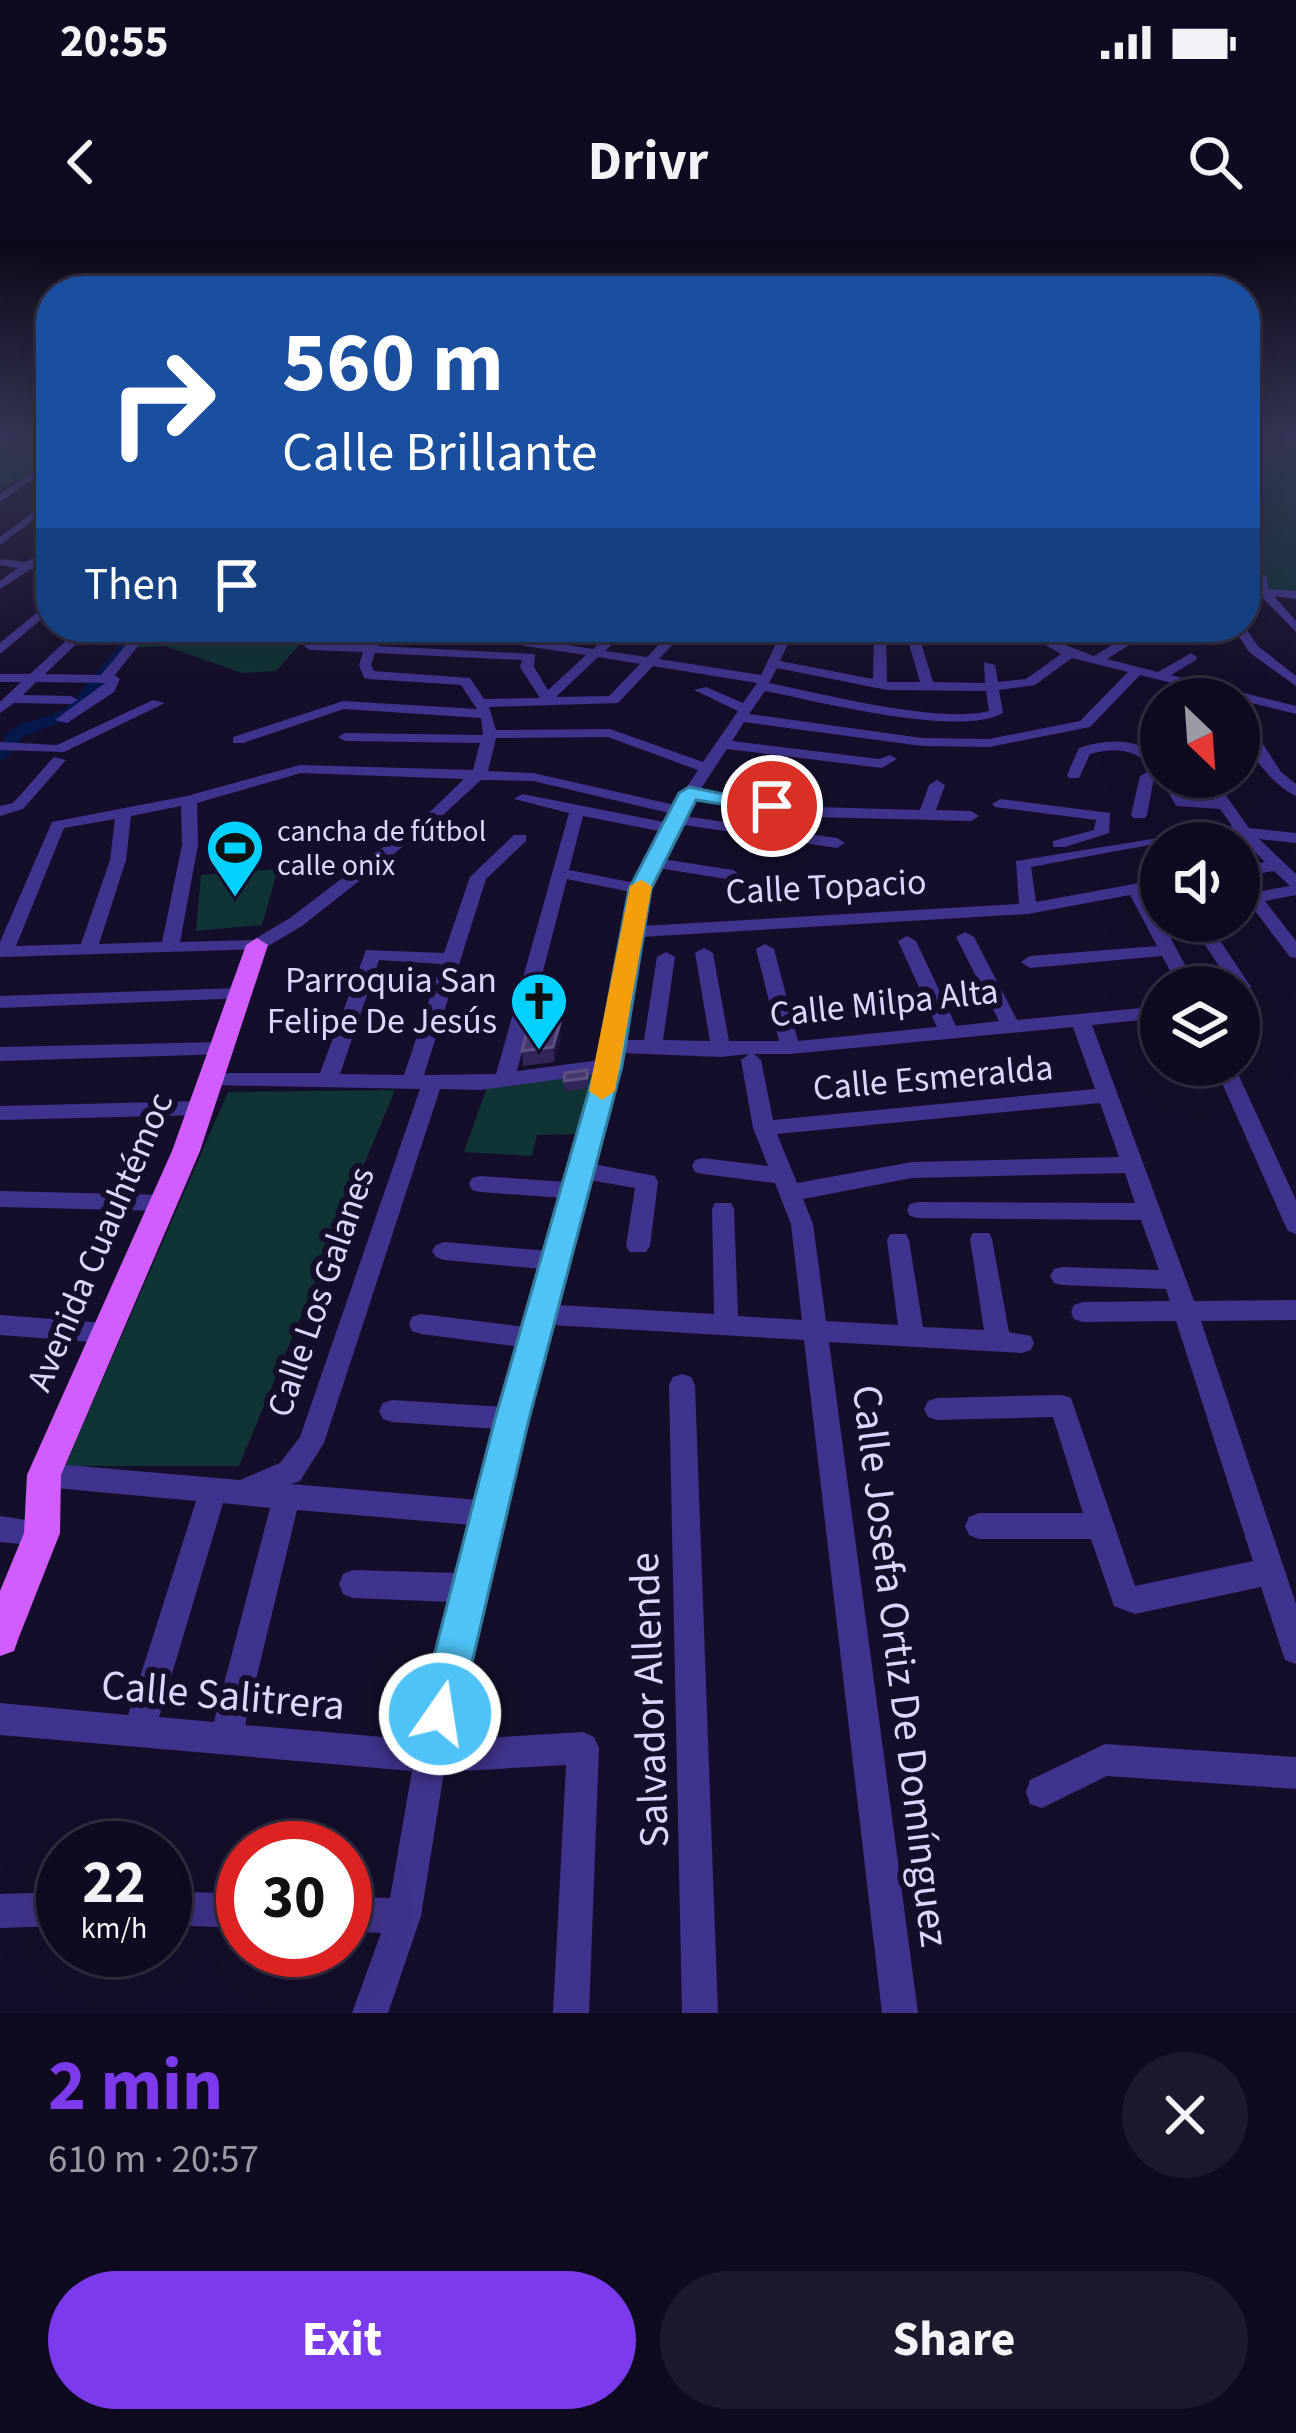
<!DOCTYPE html>
<html lang="en">
<head>
<meta charset="utf-8">
<style>
	body { margin:0; font-family:"Source Sans 3",sans-serif; background:#1e182d; color:#f1f3f6; height:100vh; display:flex; flex-direction:column; font-size:45px; white-space:nowrap }
	* { box-sizing:border-box; margin:0 }
	p { font-size:39px; color:#9c9aa5 }
	.icon { flex:none; width:66px; height:66px; fill:none; stroke:currentColor; stroke-width:2; stroke-linecap:round; stroke-linejoin:round }
	.map { position:relative; height:1773px; overflow:hidden }
	.side { display:flex; flex-direction:column; background:#100a20; flex:1 }
	.side>* { flex:none }
	.top-card { position:absolute; left:36px; top:36px; width:1224px; height:366px; border-radius:48px; box-shadow:0 12px 48px #0002,0 0 0 3px #302b3e; background:#1a4fa0; color:#fff; overflow:hidden }
	.needle { width:78px; rotate:155deg }
	.fabs { position:absolute; left:1140px; top:438px; display:grid; gap:24px }
	.fabs a { display:grid; place-items:center; width:120px; height:120px; border-radius:50%; background:#100a20; box-shadow:0 12px 48px #0002,0 0 0 3px #302b3e; font-size:60px }
	.speed { position:absolute; left:36px; top:1581px; display:flex; gap:24px; font-size:60px; font-weight:700; text-align:center }
	.speed>* { display:grid; place-content:center; width:156px; height:156px; border-radius:50%; background:#100a20; box-shadow:0 12px 48px #0002,0 0 0 3px #302b3e; line-height:1 }
	.speed small { font-size:30px; font-weight:400 }
	.speed .limit { border:18px solid #d22; background:#fff; color:#111 }
	.pin { position:absolute; display:grid; place-items:center; width:102px; height:102px; color:#fff; margin:-51px; border:6px solid #fff; border-radius:50%; box-shadow:0 3px 12px #0007 }
	.me { position:absolute; width:132px; margin:-66px; rotate:13deg; stroke-linejoin:round; filter:drop-shadow(0 0 9px #0008) }
	.turn { display:flex; align-items:center; gap:42px; height:252px; padding:0 48px; font-size:54px }
	.turn .icon { width:156px; height:156px; stroke-width:2.5 }
	.turn b { display:block; font-size:84px; line-height:102px }
	.then { display:flex; align-items:center; height:114px; padding:0 48px; background:#0003; gap:24px; font-size:45px }
	.round { display:grid; place-items:center; flex:none; width:126px; height:126px; border-radius:63px; background:#1e182d }
	.head { display:flex; align-items:center; justify-content:space-between; height:204px; padding:0 48px }
	h1 { font-size:72px; font-weight:700; line-height:90px; color:#7c3aed }
	.primary-button { display:flex; gap:24px; margin-top:auto; padding:24px 48px }
	.primary-button a { flex:1; height:138px; border-radius:72px; background:#7c3aed; color:#fff; font-size:48px; font-weight:700; line-height:138px; text-align:center }
	.primary-button a+a { background:#1e182d; color:#f1f3f6 }
	.status { display:flex; justify-content:space-between; align-items:center; height:84px; padding:0 60px; background:#100a20; direction:ltr }
	.status svg { height:33px; fill:currentColor }
	header { display:flex; justify-content:space-between; align-items:center; height:156px; padding:0 48px; background:#100a20; font-size:54px; font-weight:700 }
	.map>svg:first-child { display:block }
	.green { fill:#103335 }
	.lines { fill:none; stroke-linecap:round; stroke-linejoin:round }
	.river { fill:#05184b; fill-rule:evenodd }
	.minor { fill:#3f348d; fill-rule:evenodd }
	.major { fill:#d15dff; fill-rule:evenodd }
	.wall { fill:#342559 }
	.shaded-wall { fill:#20143f }
	.building { fill:#46386b; stroke:#5e5182; stroke-width:3 }
	.route { fill:#4fc3f7; stroke:#337fa1; stroke-width:3 }
	.slow { fill:#f59e0b }
	.labels { text-anchor:middle; dominant-baseline:central; stroke-width:12; stroke-linejoin:round; paint-order:stroke }
	.far-poi-label { font-size:30px; fill:#dfd6ff; stroke:#150e2a; text-anchor:start }
	.street-label { font-size:36px; fill:#dfd6ff; stroke:#150e2a }
	.poi-label { font-size:36px; fill:#dfd6ff; stroke:#150e2a; text-anchor:end }
	.near-street-label { font-size:42px; fill:#dfd6ff; stroke:#150e2a }
</style>
</head>
<body>
<div class="status"><b>20:55</b><svg viewBox="0 0 49 12"><path d="M0 12V9h3v3zM5 12V6h3v6zM10 12V3h3v9zM15 12V0h3v12zM26 1h20v11H26zM47 4h2v5h-2z"/></svg></div>
<header><svg class="icon" aria-label="back" viewBox="0 0 24 24"><path d="M15 5l-7 7 7 7"/></svg>Drivr<svg class="icon" aria-label="search" viewBox="0 0 24 24"><circle cx="10" cy="10" r="6"/><path d="M15 15l6 6"/></svg></header>
<div class="map">
<svg width="1296" height="1773" viewBox="0 0 1296 1773">
	<rect width="100%" height="100%" fill="#150e2a"/>
	<!-- green -->
	<g class="green">
		<path d="M0,195H51V230L0,247Z"/>
		<path d="M1245,195H1296V352L1245,346Z"/>
		<path d="M157,387H315L276,431L242,433L166,406L124,408L128,400Z"/>
		<path d="M278,629L262,685L196,691L201,635Z"/>
		<path d="M594,834L588,869L574,894L537,895L532,916L464,912L487,847Z"/>
		<path d="M395,850L239,1226H65L228,852Z"/>
	</g>
	<g class="lines">
		<!-- river -->
		<path class="river" d="M125,387H141L135,397L139,401L78,476L24,496L7,518L0,520C0,471 44,488 70,464C88,445 104,423 121,403L118,399Z"/>
		<!-- minor -->
		<g class="minor">
			<path d="M34,231L42,233L0,262V254Z"/>
			<path d="M51,259V267L0,305V297Z"/>
			<path d="M51,306V314L39,323L51,325V331L31,329L0,349V341L18,328L0,325V319L26,322Z"/>
			<path d="M1258,335H1266L1269,349L1296,351V359L1274,356L1296,381V392L1257,352Z"/>
			<path d="M51,361V371L0,414V403Z"/>
			<path d="M81,387H94L45,434L101,435L141,387H153L115,435L120,439L114,452L67,483L55,480L105,443L36,442L23,455L71,456L78,460L71,464L14,463L0,473V462L21,442H0V434H30Z"/>
			<path d="M372,387H384L378,406L535,414L534,427L548,450L586,415L525,406L497,395L433,391L427,387H499L528,399L593,409L617,387H630L605,411L647,417L676,387H689L659,419L761,435L777,402L696,387H727L780,395L784,387H796L780,421L873,439L874,387H886L887,442H920L906,393L912,389L918,393L933,442L985,443L984,422L995,425L998,442L1026,439L1061,414L1042,403L1062,387H1076L1057,402L1094,416L1142,387H1157L1107,419L1158,432L1191,413L1197,417L1196,420L1171,435L1296,466V474L1140,435L1090,487L989,507L922,506L744,482L732,501L879,519L890,515L897,519L882,528L727,509L700,550L814,567L920,570L929,545L937,540L945,545L936,570L971,571L979,576L971,581L814,577L694,558L683,576L837,598L845,603L837,608L678,584L662,619L733,630L741,635L733,640L658,628L648,649L642,686L1019,664L1016,621L1232,586L1220,569L1176,566L1160,537V536L1154,538L1147,575L1145,578H1133L1131,575L1140,536L1154,528C1135,509 1115,507 1090,514L1079,538H1069L1067,535L1079,508C1107,499 1133,498 1158,515L1161,537H1174L1186,559L1214,560L1199,537H1213L1249,588L1296,593V603L1259,599L1296,634V655L1265,661L1296,701V718L1290,717L1249,663L1239,665V655L1290,646L1274,631L1239,637V627L1265,622C1257,615 1247,600 1237,596C1220,589 1062,622 1031,627L1036,662L1161,639V649L1146,652L1197,747H1179L1162,716L1030,728L1021,722L1030,716L1157,706L1130,655L1028,674L641,697L623,800H644L657,717L666,712L675,717L663,800L710,801L695,713L704,708L713,713L729,801H779L756,709L765,704L774,709L798,801L937,787L898,701L907,696L916,701L956,786L999,781L956,697L965,692L974,697L1017,780L1161,766V778L1092,785L1194,1061L1296,1060V1080L1201,1081L1296,1364V1424L1285,1420L1261,1347L1135,1374L1114,1366L1091,1299H979L969,1295L965,1286L969,1277L979,1273H1083L1053,1177L937,1180L928,1177L924,1169L928,1161L937,1158L1062,1155L1071,1158L1135,1346L1253,1321L1176,1081L1083,1082L1074,1079L1071,1072L1074,1065L1083,1062L1170,1061L1166,1049L1062,1045L1054,1043L1050,1036L1054,1029L1062,1027L1159,1030L1141,980L918,978L910,976L907,970L910,964L918,962L1135,963L1125,933L912,938L803,959L813,984L826,1081L898,1085L887,1000L890,994H906L909,1000L923,1087L984,1090L970,999L973,993H989L992,999L1009,1092L1031,1096L1034,1103L1031,1110L1022,1113L829,1102L918,1773H882L804,1100L552,1085L484,1348L450,1500L583,1492L594,1497L599,1508L589,1773H553L566,1525L444,1532L421,1676L388,1773H352L381,1693L345,1691V1657L390,1658L412,1531L0,1495V1463L128,1475L196,1261L44,1247L34,1244L30,1235L34,1226L44,1223L240,1240L280,1223L300,1197L420,849L210,845L203,843L200,838L203,833H320L366,710L444,713L470,637L514,595H526V601L486,639L424,835L496,834L569,573L514,559L522,554L664,582L669,573L533,541L481,540L443,575L302,686L263,709L0,717V702L52,582L187,556L300,525L473,530L480,503L345,501L338,497L345,493L483,495L481,478L344,469L243,503H233V497L343,461L477,469L461,445L369,439L364,438L359,425L363,412L310,410L304,406L310,402L366,405ZM375,413L522,420L520,427L540,458L484,459L470,438L374,431L371,425ZM598,417L640,424L609,456L556,457ZM1072,418L1128,432L1080,481L989,499L922,498L749,474L765,451C817,461 959,498 1003,473L999,450L1035,445ZM653,426L757,443L743,463L706,447L694,450L738,471L703,522L610,489L496,490L489,467L618,463ZM777,428L887,450L986,451L989,471C939,484 823,454 769,443ZM608,497L698,530L675,565L533,533L488,531L496,498ZM301,533L464,539L433,569L290,678L253,700L180,702L198,605L197,563ZM181,566L182,605L162,702L99,704L126,620L131,576ZM583,576L659,591L635,643L569,630ZM115,579L110,620L81,704L16,706L64,588ZM567,639L631,652L624,688L620,692L623,696L600,820L517,831ZM379,720L441,724L404,835L340,834ZM1073,787L1095,849L773,880L761,820L754,814H790ZM621,813L721,817L749,814L741,820L753,888L768,926L703,918L695,920L692,926L695,932L703,934L775,943L791,984L802,1080L738,1076L734,969L731,963H715L712,969L714,1074L557,1065L589,940L635,948L626,1006L630,1012H646L650,1006L658,942L655,936L593,924ZM597,834L567,942L480,936L472,938L469,944L472,950L480,952L562,958L548,1011L444,1002L436,1005L432,1011L436,1017L444,1020L543,1029L527,1087L421,1074L412,1077L409,1084L412,1091L421,1094L521,1107L505,1167L392,1160L383,1163L379,1171L383,1179L392,1182L498,1189L479,1260L291,1244L300,1241L324,1203L440,849L480,850ZM1100,863L1119,917L912,922L797,943L777,894ZM223,1263L270,1268L214,1482L159,1477ZM297,1270L472,1285L459,1333L353,1330L343,1334L339,1344L343,1354L353,1358L451,1362L418,1500L245,1485Z"/>
			<path d="M1233,387H1245L1258,406L1296,436V446L1249,412L1238,395L1204,403L1198,399Z"/>
			<path d="M153,460L165,463L64,512L0,510V502L57,505Z"/>
			<path d="M1239,474L1244,475L1281,532L1296,544V556C1269,543 1239,504 1239,474Z"/>
			<path d="M54,517L66,520L23,569L0,576V566L13,563Z"/>
			<path d="M1000,559L1110,573L1109,593L1065,607H1053V601L1094,590L1096,580L995,567L992,564Z"/>
			<path d="M1189,681H1207L1251,747L1249,751L1242,753L1239,747H1233Z"/>
			<path d="M239,748L248,754L246,758L0,768V756Z"/>
			<path d="M221,802L231,809L228,814L0,821V807Z"/>
			<path d="M1214,825H1234L1296,960V994L1288,991L1285,985Z"/>
			<path d="M201,861L211,868L201,875L0,880V866Z"/>
			<path d="M0,951L165,955L173,957L176,963L173,969L165,971L0,967Z"/>
			<path d="M0,1075L105,1083L114,1086L117,1093L114,1100L105,1103L0,1095Z"/>
			<path d="M682,1134L691,1137L695,1145L718,1773H682L669,1145L673,1137Z"/>
			<path d="M0,1276L52,1284L56,1293L52,1302L42,1306L0,1302Z"/>
			<path d="M1105,1504L1296,1517V1549L1107,1536L1042,1568L1030,1564L1026,1552L1030,1540Z"/>
			<path d="M165,1651L243,1654V1688L165,1685Z"/>
			<path d="M63,1652V1686L0,1688V1654Z"/>
		</g>
		<!-- major -->
		<path class="major" d="M257,698L268,705L200,911L61,1235L60,1293L19,1397L14,1411L0,1416V1351L24,1293L27,1235L172,911L246,705Z"/>
	</g>
	<!-- wall -->
	<g class="wall">
		<path d="M561,797L554,822L523,826L522,811Z"/>
		<path d="M587,830L588,848L565,851L564,841Z"/>
	</g>
	<!-- shaded-wall -->
	<path class="shaded-wall" d="M560,783L561,797L554,822L553,807Z"/>
	<!-- building -->
	<g class="building">
		<path d="M560,783L553,807L522,811L529,785Z"/>
		<path d="M587,830V838L564,841L565,833Z"/>
	</g>
	<!-- sky -->
	<linearGradient id="sky" x2="0" y2="1"><stop stop-color="#0c0817"/><stop offset="0.44" stop-color="#353655"/><stop offset="1" stop-color="#353655" stop-opacity="0"/></linearGradient>
	<rect width="1296" height="443" fill="url(#sky)"/>
	<!-- route -->
	<path class="route" d="M689,547L782,566L772,572L696,560L651,649L622,826L529,1179L460,1474L454,1489L440,1495L425,1489L419,1474L495,1179L596,826L629,649L679,553Z"/>
	<!-- slow -->
	<path class="slow" d="M641,640L652,646L615,851L602,860L589,851L630,646Z"/>
	<!-- icons -->
	<defs>
		<symbol id="stadium-pin" viewBox="-11 -11 22 30"><path d="M0 17L-7.5 6A9.5 9.5 0 1 1 7.5 6Z" fill="#02d0ff" stroke="#150e2a"/><path d="M0-5a6.5 5 0 1 0 0 10a6.5 5 0 1 0 0-10ZM-3.5-1.8h7v3.6h-7Z" fill="#111"/></symbol>
		<symbol id="church-pin" viewBox="-11 -11 22 30"><path d="M0 17L-7.5 6A9.5 9.5 0 1 1 7.5 6Z" fill="#02d0ff" stroke="#150e2a"/><path d="M-1.2-6h2.4v3.5h3.3v2.4h-3.3V6h-2.4V-.1h-3.3v-2.4h3.3Z" fill="#111"/></symbol>
	</defs>
	<g fill-rule="evenodd">
		<use href="#stadium-pin" x="202" y="575" width="66" height="90"/>
		<use href="#church-pin" x="506" y="728" width="66" height="90"/>
	</g>
	<g class="labels">
		<!-- far-poi labels -->
		<g class="far-poi-label">
			<text x="277" y="591">cancha de fútbol<tspan x="277" dy="34">calle onix</tspan></text>
		</g>
		<!-- street labels -->
		<g class="street-label">
			<text transform="translate(826 647) rotate(-3)">Calle Topacio</text>
			<text transform="translate(884 763) rotate(-6)">Calle Milpa Alta</text>
			<text transform="translate(933 838) rotate(-5)">Calle Esmeralda</text>
			<text transform="translate(100 1002) rotate(-67)">Avenida Cuauhtémoc</text>
			<text transform="translate(321 1052) rotate(-71)">Calle Los Galanes</text>
		</g>
		<!-- poi labels -->
		<g class="poi-label">
			<text x="497" y="740">Parroquia San<tspan x="497" dy="41">Felipe De Jesús</tspan></text>
		</g>
		<!-- near-street labels -->
		<g class="near-street-label">
			<text transform="translate(900 1426) rotate(83)">Calle Josefa Ortiz De Domínguez</text>
			<text transform="translate(223 1456) rotate(5)">Calle Salitrera</text>
			<text transform="translate(650 1460) rotate(-92)">Salvador Allende</text>
		</g>
	</g>
</svg>
<div class="fabs">
<a><svg class="needle" viewBox="-14 -14 28 28"><path d="M0-13l5 13h-10z" fill="#e53935"/><path d="M0 13l5-13h-10z" fill="#9c9aa5"/></svg></a>
<a><svg class="icon" aria-label="sound" viewBox="0 0 24 24"><path d="M4 9h4l5-4v14l-5-4H4zM17 9q2 3 0 6"/></svg></a>
<a><svg class="icon" aria-label="layers" viewBox="0 0 24 24"><path d="M12 4l9 5-9 5-9-5zM3 14l9 5 9-5"/></svg></a>
</div>
<div class="speed"><div>22<small>km/h</small></div><div class="limit">30</div></div>
<div class="pin" style="left:772px;top:566px;background:#d93025"><svg class="icon" aria-label="arrive" viewBox="0 0 24 24"><path d="M6 21V4h12l-3 4 3 4H6"/></svg></div>
<svg class="me" style="left:440px;top:1474px" viewBox="-20 -20 40 40"><circle r="17" fill="#4fc3f7" stroke="#fff" stroke-width="3"/><path d="M0-11L8 9 0 5-8 9z" fill="#fff"/></svg>
<div class="top-card">
<div class="turn"><svg class="icon" aria-label="right" viewBox="0 0 24 24"><path d="M7 20v-9h11M14 6l5 5-5 5"/></svg><div><b>560 m</b>Calle Brillante</div></div>
<div class="then">Then<svg class="icon" aria-label="arrive" viewBox="0 0 24 24"><path d="M6 21V4h12l-3 4 3 4H6"/></svg></div>
</div>
</div>
<section class="side">
<div class="head"><div><h1>2 min</h1><p>610 m · 20:57</p></div><a class="round"><svg class="icon" aria-label="close" viewBox="0 0 24 24"><path d="M6 6l12 12M18 6L6 18"/></svg></a></div>
<div class="primary-button"><a>Exit</a><a>Share</a></div>
</section>
</body>
</html>
